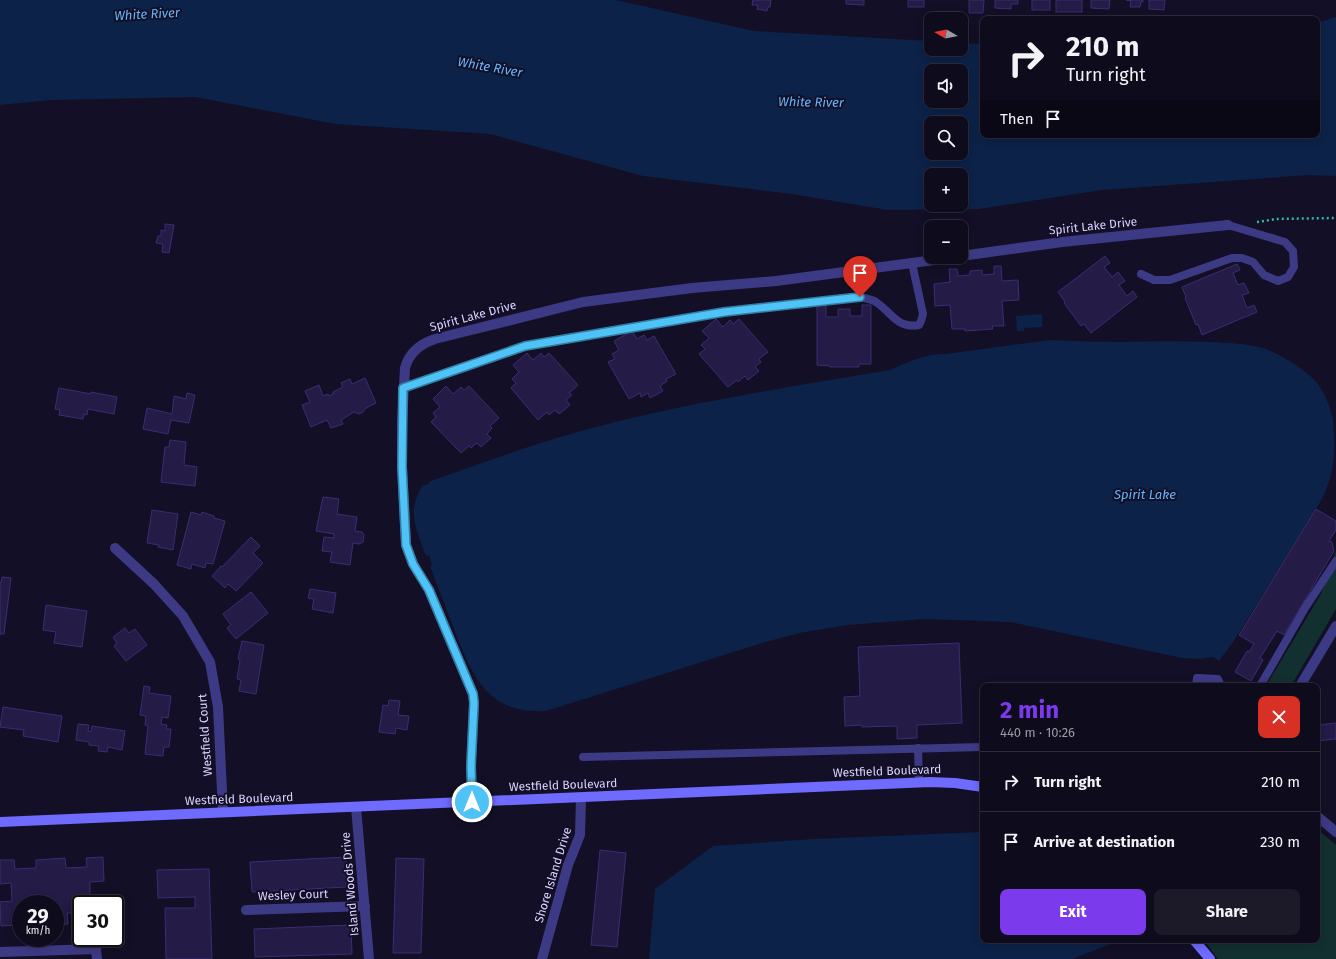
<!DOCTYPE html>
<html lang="en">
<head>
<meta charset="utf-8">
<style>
	body { margin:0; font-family:"Fira Sans",sans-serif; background:#1c1929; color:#f1f3f6; height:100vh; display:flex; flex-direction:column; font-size:15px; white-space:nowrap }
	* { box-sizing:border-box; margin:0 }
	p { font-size:13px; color:#9b9ba3 }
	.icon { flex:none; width:22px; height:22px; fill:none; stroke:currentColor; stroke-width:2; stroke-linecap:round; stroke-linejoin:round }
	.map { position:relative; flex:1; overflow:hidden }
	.side { position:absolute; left:980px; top:683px; width:340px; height:260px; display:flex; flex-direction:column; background:#0e0b1c; border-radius:8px; box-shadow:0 2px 10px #0003,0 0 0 1px #2e2b3b }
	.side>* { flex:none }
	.guide { position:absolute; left:980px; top:16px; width:340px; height:122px; border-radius:8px; box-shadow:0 2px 10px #0003,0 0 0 1px #2e2b3b; background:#0e0b1c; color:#f1f3f6; overflow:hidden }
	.needle { width:26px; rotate:279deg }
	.buttons { position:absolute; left:924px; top:12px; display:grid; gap:8px }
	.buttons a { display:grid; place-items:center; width:44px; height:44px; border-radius:8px; background:#0e0b1c; box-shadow:0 2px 10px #0003,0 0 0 1px #2e2b3b; font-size:20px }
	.speed { position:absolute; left:12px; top:895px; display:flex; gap:8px; font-size:20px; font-weight:700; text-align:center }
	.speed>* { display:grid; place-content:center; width:52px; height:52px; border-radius:50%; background:#0e0b1c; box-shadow:0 2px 10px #0003,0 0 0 1px #2e2b3b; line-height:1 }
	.speed small { font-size:10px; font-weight:400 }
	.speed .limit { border:2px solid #111; border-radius:6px; background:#fff; color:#111 }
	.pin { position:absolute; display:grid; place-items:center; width:34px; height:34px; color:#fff; margin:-41px -17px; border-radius:50% 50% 50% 0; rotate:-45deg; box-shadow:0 0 4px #0007 }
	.pin .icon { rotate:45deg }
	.me { position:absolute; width:44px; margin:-22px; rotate:0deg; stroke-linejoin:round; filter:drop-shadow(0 0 3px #0008) }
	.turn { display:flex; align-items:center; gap:14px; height:84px; padding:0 20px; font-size:18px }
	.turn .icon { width:52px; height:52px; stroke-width:2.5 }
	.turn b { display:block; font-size:28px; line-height:34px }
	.then { display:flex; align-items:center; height:38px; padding:0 20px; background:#0003; gap:8px; font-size:15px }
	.round { display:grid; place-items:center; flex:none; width:42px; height:42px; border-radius:8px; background:#1c1929 }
	.summary { display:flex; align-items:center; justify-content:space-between; height:68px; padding:0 20px }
	h1 { font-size:24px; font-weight:700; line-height:30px; color:#7c3aed }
	.button { display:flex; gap:8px; margin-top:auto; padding:8px 20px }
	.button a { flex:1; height:46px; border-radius:8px; background:#7c3aed; color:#fff; font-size:16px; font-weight:700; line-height:46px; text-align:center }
	.button a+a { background:#1c1929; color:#f1f3f6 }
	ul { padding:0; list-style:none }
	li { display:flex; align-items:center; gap:12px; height:60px; padding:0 20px; border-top:1px solid #2e2b3b }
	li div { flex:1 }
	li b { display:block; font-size:15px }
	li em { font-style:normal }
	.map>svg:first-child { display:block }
	.green { fill:#12302f }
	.water { fill:#0c2248; fill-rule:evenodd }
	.building { fill:#241b47; stroke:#3b2d73 }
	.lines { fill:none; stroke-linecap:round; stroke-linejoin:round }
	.path { stroke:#2fb8b0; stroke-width:2.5; stroke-dasharray:2 3; stroke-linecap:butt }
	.lane { stroke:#3d3a85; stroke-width:8 }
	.street { stroke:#3d3a85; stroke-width:10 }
	.secondary { stroke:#6f6bff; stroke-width:10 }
	.route-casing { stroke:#337fa1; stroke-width:10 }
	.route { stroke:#4fc3f7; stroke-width:7 }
	.labels { text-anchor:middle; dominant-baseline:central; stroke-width:4; stroke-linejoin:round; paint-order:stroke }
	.street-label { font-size:12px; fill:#d9d4ff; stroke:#130f26 }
	.water-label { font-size:13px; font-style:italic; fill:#62b6ff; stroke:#130f26 }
</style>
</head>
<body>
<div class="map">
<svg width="1336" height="959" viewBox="0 0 1336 959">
	<rect width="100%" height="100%" fill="#130f26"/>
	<!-- green -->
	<g class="green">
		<path d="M1336,550V609L1291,686H1266L1321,594Z"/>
		<path d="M1317,829L1336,845V959H1218L1204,940H1317Z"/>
	</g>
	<!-- water -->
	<g class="water">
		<path d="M0,0H616L754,31L931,41V49H961V43L983,44V135H1317V23L1336,17V176L1309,175L1102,190L979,209L888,210L792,194L643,176L490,134L335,124L196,97L51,100L0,105ZM931,71H961V101H931ZM931,123H961V153H931ZM931,175H961V205H931Z"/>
		<path d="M1042,314V327L1024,328V331H1017L1016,316Z"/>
		<path d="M1050,340C1074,341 1099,342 1123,342C1152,341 1182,341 1211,342C1227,343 1243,343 1259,347C1276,351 1307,370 1318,384C1325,394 1331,408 1333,420C1336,452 1335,476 1319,504L1233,642L1219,661L1213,657L1199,659L1182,658L1010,622L925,619L848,625L799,633L762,643L546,711C488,714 474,679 455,632C447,610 438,588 430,566L432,565L429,555L426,556C416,529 406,511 423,485H426L431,481C488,461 546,439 604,425C698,401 795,386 890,370C908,362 926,353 946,354Z"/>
		<path d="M983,832V940H1121L1072,959H649L655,889L713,846L813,839Z"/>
	</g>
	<!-- building -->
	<g class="building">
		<path d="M753,0H771L770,7H768L767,11L757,9L758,5H752Z"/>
		<path d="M846,0H864V5L846,4Z"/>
		<rect x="908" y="0" width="16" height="7"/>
		<path d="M969,0H984L983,13H969Z"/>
		<path d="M995,0H1018V4H1011V9L995,8Z"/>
		<rect x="1032" y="0" width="18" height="10"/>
		<rect x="1056" y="0" width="26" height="12"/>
		<path d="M1091,0H1110L1109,9L1091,8Z"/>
		<path d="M1126,0H1143V2H1141L1140,7H1130L1131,1Z"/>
		<path d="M1149,0H1165L1164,10L1149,9Z"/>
		<path d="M165,224L174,225L169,253L162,252L163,244L156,243L158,236H161V230L165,231Z"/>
		<path d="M1105,256L1110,263L1104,267L1112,277L1118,272L1125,281L1119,285L1127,296L1133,291L1137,297L1091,333L1084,324L1081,326L1064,303L1065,302L1058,292Z"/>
		<path d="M1237,264L1240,270L1233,273L1238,285L1244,283L1249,293L1242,295L1247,308L1254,305L1257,312L1202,335L1198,324L1196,325L1185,298L1186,297L1182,287Z"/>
		<path d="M994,266H1001L1002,281L1018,280L1019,300L1002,301L1004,326H992L993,329L965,331V329H952L950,305L935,306L934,284L950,282L949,269H957L958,276L970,275V271L982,270V275L994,274Z"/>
		<path d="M817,305H826V317H838V309H850V316H862V305H871V364H859V367H830V366L817,365Z"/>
		<path d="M716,319L723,327L730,320L733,324L739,319L768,352L759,359L761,362L755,367L759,371L748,380L745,376L738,382L737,380L728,387L699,354L705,349L701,345L709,338L702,331Z"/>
		<path d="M632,331L637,339L644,335L647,340L654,336L676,374L666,379L667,381L660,386L663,391L650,398L648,393L641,397L640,393L629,399L608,362L615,359L612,354L619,350L614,341Z"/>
		<path d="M527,353L533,360L541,353L544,357L549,353L578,385L569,393L572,395L566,400L570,405L559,414L555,410L549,415L547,412L538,420L511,388L516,383L512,379L519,372L513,365Z"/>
		<path d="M365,378L376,403L366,408L363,412L359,414L354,412L341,420L343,424L331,428L327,420L311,427L302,405L310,402L305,391L319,385L323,396L328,394L329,396L333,394V392L343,387L341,383L350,379L352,384Z"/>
		<path d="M446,386L453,394L461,387L464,390L469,386L499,418L490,426L492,428L487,434L491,438L481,447L477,443L471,448L469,446L461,453L431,422L436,417L433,413L440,407L433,399Z"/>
		<path d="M59,388L91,394V392L117,397L114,414L88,409L87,415L84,414L83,419L59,415L60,410L55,409Z"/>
		<path d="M187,393L195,395L189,423L171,420L168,434L143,429L147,408L172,414L174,396L186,399Z"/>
		<path d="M170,440L186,442L184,465L197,467L195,486L161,482L165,447H169Z"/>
		<path d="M323,497L339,499L337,514L357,517L355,531L362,532L364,535L363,542L359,544L353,543L350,565L330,562L332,552L322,551L324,537L334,538V534L316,531Z"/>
		<path d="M1316,509L1336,521V530L1329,541L1332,542L1334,551L1284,635L1277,631L1260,658L1263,660L1251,681L1235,672L1247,651L1249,652L1254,644L1239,635Z"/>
		<path d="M152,510L178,514L173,550L158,547L159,545L147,543Z"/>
		<path d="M191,512L201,515L202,512L214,516V518L225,521L213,564L206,563L205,568L192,564L191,569L177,565Z"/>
		<path d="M251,537L260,546L253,553L263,563L236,591L228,584L225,588L212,576L221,566L222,567Z"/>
		<path d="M2,577L11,578L4,634H0V583H1Z"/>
		<path d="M310,589L336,593L333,613L312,609L314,599L308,598Z"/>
		<path d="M251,592L268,613L236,639L227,628L231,625L223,614Z"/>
		<path d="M46,605L87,611L82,647L54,643L56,632L43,630Z"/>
		<path d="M125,628L129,633L135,629L147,645L126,661L114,646L117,643L113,637Z"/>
		<path d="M242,641L264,645L256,694L239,691L241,680L237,679L240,660L238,659Z"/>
		<path d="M959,643L962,723L917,725V738L897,739V726L862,727V725L845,726L844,697L860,696L858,647Z"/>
		<path d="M144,686L150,687L149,693L171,696L168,718L162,717L161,724L167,725L166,729H171L169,747H164L163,756L145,754L148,726L145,725L146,716L140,715Z"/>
		<path d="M389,700L400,701L398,715L409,716L407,730L396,728L395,734L379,732L383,705L388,706Z"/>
		<path d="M3,707L62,716L58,742L23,736L24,730L0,727Z"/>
		<path d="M1336,723V739L1317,741V725Z"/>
		<path d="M78,724L89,725L88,731L91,732L92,726L125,731L122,750L108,747L107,752L98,751L99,746L89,745V742L76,740Z"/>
		<path d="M600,850L626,853L617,947L591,945Z"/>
		<path d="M103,857L104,881L90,882V899L105,898L106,904H81V913H67L68,924L55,925V904H21V916H17V925L1,926L0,902L12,901L11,883L0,884V860H14L15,869L36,868V860L65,858L66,868L87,867L86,858Z"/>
		<path d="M346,857L347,887L252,892L250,862Z"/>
		<path d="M396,858L424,859L421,953H393Z"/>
		<path d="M209,869L212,959H166L165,908H195V897L158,898L157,870Z"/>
		<path d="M351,925L352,954L255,957L254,929Z"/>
	</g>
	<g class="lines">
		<!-- path -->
		<path class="path" d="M1257,222L1276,219L1336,218"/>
		<!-- lane -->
		<g class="lane">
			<path d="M1141,274L1154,280H1170L1232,258H1242L1253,262L1264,275L1278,281L1288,277L1294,267L1293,251L1285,242L1228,225"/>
			<path d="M403,388L525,346L724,312L860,297C865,298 871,299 876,302C891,312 897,329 919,325L921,321L923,314L912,263"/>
			<path d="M1196,686L1197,678L1218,679L1221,686"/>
			<path d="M1260,686L1305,608L1336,561"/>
			<path d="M918,748L919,782"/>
			<path d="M583,757L983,747"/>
		</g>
		<!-- street -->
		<g class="street">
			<path d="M961,256L1062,242L1228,225"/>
			<path d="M115,548L154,584L183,616L210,662L218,707L223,812"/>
			<path d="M1300,686L1336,626"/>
			<path d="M472,802L471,766L474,703L473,694L429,590L413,564L406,545L402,467V423L405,368C409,353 420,344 435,339L583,302L692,288L776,281L957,257"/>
			<path d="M356,807L369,959"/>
			<path d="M1317,816L1336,832"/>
			<path d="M246,910L365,906"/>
			<path d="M0,952L96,949L97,959"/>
			<path d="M542,959L568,865L580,835L581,798"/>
		</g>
		<!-- secondary -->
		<g class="secondary">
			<path d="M0,822L930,782L955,783L983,787"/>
			<path d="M1194,940L1210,959"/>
		</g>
	</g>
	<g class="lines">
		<defs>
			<path id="route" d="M472,802L471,766L474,703L473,694L429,590L413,564L406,545L402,467L403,388L525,346L724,312L860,297"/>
		</defs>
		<!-- route casing -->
		<use href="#route" class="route-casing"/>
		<!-- route -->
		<use href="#route" class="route"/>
	</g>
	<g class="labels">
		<!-- street labels -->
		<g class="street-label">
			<text transform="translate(1093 226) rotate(-6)">Spirit Lake Drive</text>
			<text transform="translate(473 316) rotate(-15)">Spirit Lake Drive</text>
			<text transform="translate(205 735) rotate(-94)">Westfield Court</text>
			<text transform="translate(887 771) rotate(-2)">Westfield Boulevard</text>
			<text transform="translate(563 785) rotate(-2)">Westfield Boulevard</text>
			<text transform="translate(239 799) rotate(-2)">Westfield Boulevard</text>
			<text transform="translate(553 875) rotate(-73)">Shore Island Drive</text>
			<text transform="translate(350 884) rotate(-95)">Island Woods Drive</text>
			<text transform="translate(293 895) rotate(-2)">Wesley Court</text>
		</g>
		<!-- water labels -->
		<g class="water-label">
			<text transform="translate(147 14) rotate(-3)">White River</text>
			<text transform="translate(490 67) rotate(10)">White River</text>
			<text transform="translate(811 102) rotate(1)">White River</text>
			<text x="1145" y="494">Spirit Lake</text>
		</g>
	</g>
</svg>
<div class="buttons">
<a><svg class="needle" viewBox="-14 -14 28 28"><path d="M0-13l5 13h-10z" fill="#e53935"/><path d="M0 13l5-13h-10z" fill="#9b9ba3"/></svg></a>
<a><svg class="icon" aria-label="sound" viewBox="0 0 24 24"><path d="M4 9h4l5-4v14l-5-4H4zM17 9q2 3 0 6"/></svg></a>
<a><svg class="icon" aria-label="search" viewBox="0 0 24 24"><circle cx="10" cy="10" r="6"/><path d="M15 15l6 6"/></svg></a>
<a>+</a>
<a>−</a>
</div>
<div class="speed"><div>29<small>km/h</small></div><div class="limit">30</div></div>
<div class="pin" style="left:860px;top:297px;background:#d93025"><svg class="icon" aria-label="arrive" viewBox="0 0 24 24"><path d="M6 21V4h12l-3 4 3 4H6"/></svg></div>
<svg class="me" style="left:472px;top:802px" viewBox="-20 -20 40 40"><circle r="17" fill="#4fc3f7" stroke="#fff" stroke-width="3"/><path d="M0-11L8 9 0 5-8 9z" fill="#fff"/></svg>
<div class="guide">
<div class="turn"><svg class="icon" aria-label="right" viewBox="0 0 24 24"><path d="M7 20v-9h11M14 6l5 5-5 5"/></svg><div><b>210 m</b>Turn right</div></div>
<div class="then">Then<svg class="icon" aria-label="arrive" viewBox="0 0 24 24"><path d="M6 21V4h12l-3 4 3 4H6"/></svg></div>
</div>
<section class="side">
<div class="summary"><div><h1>2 min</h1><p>440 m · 10:26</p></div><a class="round" style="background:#d93025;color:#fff"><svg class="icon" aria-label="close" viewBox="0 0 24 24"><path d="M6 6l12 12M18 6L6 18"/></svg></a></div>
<ul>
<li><svg class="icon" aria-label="right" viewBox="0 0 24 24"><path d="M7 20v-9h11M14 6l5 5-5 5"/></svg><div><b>Turn right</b></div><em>210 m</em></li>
<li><svg class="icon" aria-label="arrive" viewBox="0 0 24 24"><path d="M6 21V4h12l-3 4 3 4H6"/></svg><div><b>Arrive at destination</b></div><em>230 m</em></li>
</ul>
<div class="button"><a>Exit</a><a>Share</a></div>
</section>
</div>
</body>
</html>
